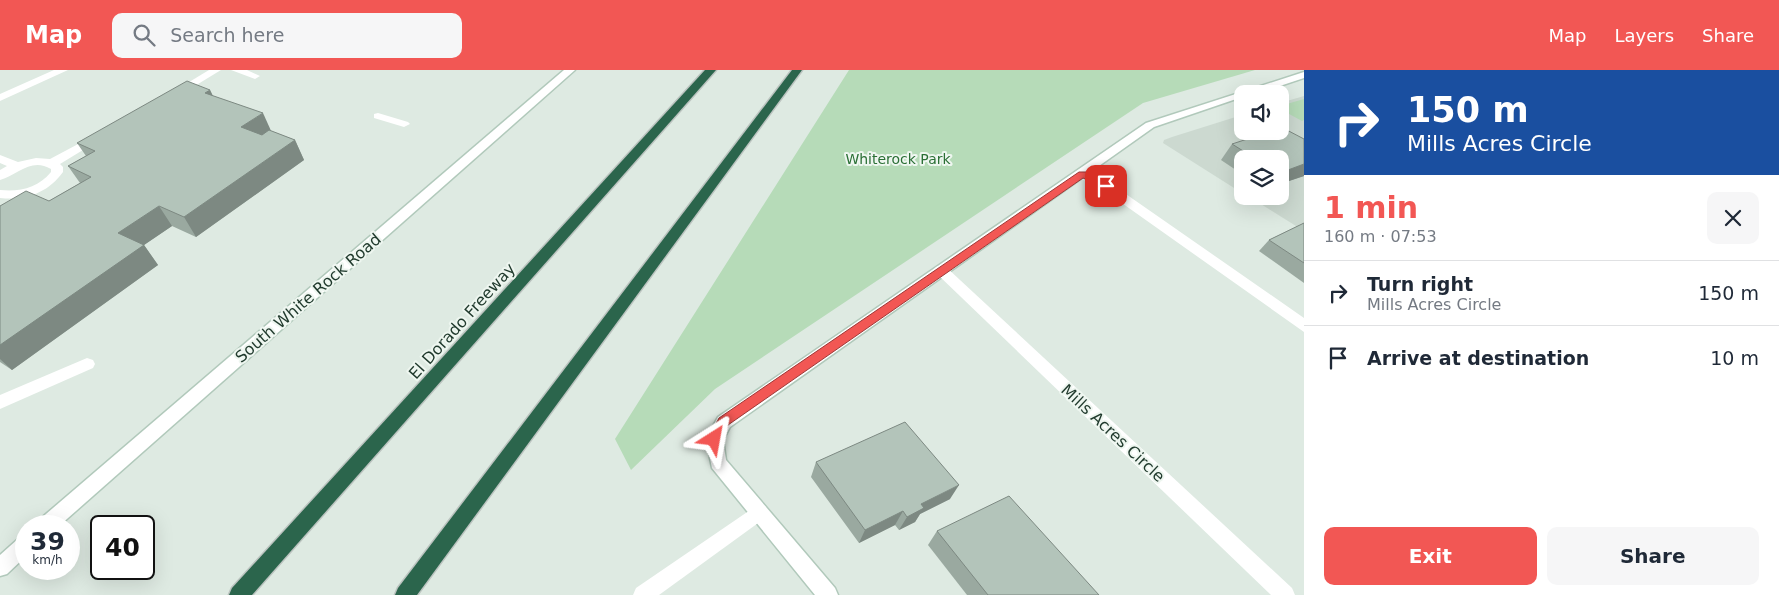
<!DOCTYPE html>
<html lang="en">
<head>
<meta charset="utf-8">
<style>
	body { margin:0; font-family:"DejaVu Sans",sans-serif; background:#f6f6f7; color:#1f2937; height:100vh; display:flex; flex-direction:column; font-size:19px; white-space:nowrap }
	* { box-sizing:border-box; margin:0 }
	p { font-size:16px; color:#747a83 }
	.icon { flex:none; width:28px; height:28px; fill:none; stroke:currentColor; stroke-width:2; stroke-linecap:round; stroke-linejoin:round }
	.map { position:relative; flex:1; overflow:hidden }
	.details { display:flex; flex-direction:column; background:#fff; width:475px }
	.details>* { flex:none }
	.banner { background:#1a4fa0; color:#fff; overflow:hidden }
	.controls { position:absolute; left:1234px; top:15px; display:grid; gap:10px }
	.controls a { display:grid; place-items:center; width:55px; height:55px; border-radius:10px; background:#fff; box-shadow:0 5px 20px #0002; font-size:25px }
	.speed { position:absolute; left:15px; top:445px; display:flex; gap:10px; font-size:25px; font-weight:700; text-align:center }
	.speed>* { display:grid; place-content:center; width:65px; height:65px; border-radius:50%; background:#fff; box-shadow:0 5px 20px #0002; line-height:1 }
	.speed small { font-size:12px; font-weight:400 }
	.speed .limit { border:2px solid #111; border-radius:8px; background:#fff; color:#111 }
	.pin { position:absolute; display:grid; place-items:center; width:42px; height:42px; color:#fff; margin:-21px; border-radius:10px; box-shadow:0 2px 8px #0006 }
	.me { position:absolute; width:55px; margin:-28px; rotate:34deg; stroke-linejoin:round; filter:drop-shadow(0 0 4px #0008) }
	.turn { display:flex; align-items:center; gap:18px; height:105px; padding:0 20px; font-size:22px }
	.turn .icon { width:65px; height:65px; stroke-width:2.5 }
	.turn b { display:block; font-size:35px; line-height:42px }
	.round { display:grid; place-items:center; flex:none; width:52px; height:52px; border-radius:10px; background:#f6f6f7 }
	.head { display:flex; align-items:center; justify-content:space-between; height:85px; padding:0 20px }
	h1 { font-size:30px; font-weight:600; line-height:38px; color:#f25754 }
	.action { display:flex; gap:10px; margin-top:auto; padding:10px 20px }
	.action a { flex:1; height:58px; border-radius:10px; background:#f25754; color:#fff; font-size:20px; font-weight:600; line-height:58px; text-align:center }
	.action a+a { background:#f6f6f7; color:#1f2937 }
	ul { padding:0; list-style:none }
	li { display:flex; align-items:center; gap:15px; height:65px; padding:0 20px; border-top:1px solid #e0e1e3 }
	li div { flex:1 }
	li b { display:block; font-size:19px }
	li em { font-style:normal }
	header { display:flex; align-items:center; gap:30px; box-sizing:border-box; height:70px; padding:0 25px; background:#f25754; color:#fff }
	header strong { font-size:24px }
	nav { display:flex; gap:28px; margin-inline-start:auto; font-size:18px }
	.search { width:350px; height:45px; background:#f6f6f7; display:flex; align-items:center; gap:12px; box-sizing:border-box; padding:0 18px; border-radius:10px; color:#747a83; font-size:19px }
	main { display:flex; flex:1; min-height:0 }
	.map>svg:first-child { display:block }
	.built { fill:#ccd9d0 }
	.green { fill:#b6dbb8 }
	.lines { fill:none; stroke-linecap:round; stroke-linejoin:round }
	.secondary-casing { stroke:#b1c9bb; stroke-width:3 }
	.highway-casing { stroke:#bcc4c0; stroke-width:3 }
	.lane { fill:#fff; fill-rule:evenodd }
	.street { fill:#fff; fill-rule:evenodd }
	.secondary { fill:#fff; fill-rule:evenodd }
	.highway { fill:#2b654c; fill-rule:evenodd }
	.wall { fill:#9aa9a0 }
	.shaded-wall { fill:#7d8982 }
	.building { fill:#b3c4ba; stroke:#7d8982 }
	.route { fill:#f25754; stroke:#9d3937 }
	.labels { text-anchor:middle; dominant-baseline:central; stroke-width:4; stroke-linejoin:round; paint-order:stroke }
	.far-park-label { font-size:14px; fill:#2a6f35; stroke:#eef6f0 }
	.street-label { font-size:16px; fill:#1f392c; stroke:#eef6f0 }
</style>
</head>
<body>
<header>
<strong>Map</strong>
<div class="search"><svg class="icon" aria-label="search" viewBox="0 0 24 24"><circle cx="10" cy="10" r="6"/><path d="M15 15l6 6"/></svg>Search here</div>
<nav><a>Map</a><a>Layers</a><a>Share</a></nav>
</header>
<main>
<div class="map">
<svg width="1304" height="525" viewBox="0 0 1304 525">
	<rect width="100%" height="100%" fill="#deeae2"/>
	<!-- built -->
	<path class="built" d="M1304,26V161L1248,126H1280V89H1242V123L1163,73L1164,70L1172,67L1242,45V61H1280V33Z"/>
	<!-- green -->
	<g class="green">
		<path d="M849,0H1255L1143,33L715,319L631,400L615,369Z"/>
		<path d="M1304,29V50L1302,51L1280,39V36Z"/>
	</g>
	<g class="lines">
		<defs>
			<g id="secondary">
				<path d="M564,0H575L59,456H37L39,450Z"/>
				<path d="M1304,2V8L1256,24H1242V27L1154,57L730,357L723,370L726,390L835,518L838,525H815L712,398L706,369L718,347L1146,53Z"/>
				<path d="M26,465V486L7,504L0,506V485L19,468Z"/>
			</g>
			<g id="highway">
				<path d="M705,0H716L252,525H229L232,518Z"/>
				<path d="M792,0H802L417,525H395L398,518Z"/>
			</g>
		</defs>
		<!-- secondary casing -->
		<use href="#secondary" class="secondary-casing"/>
		<!-- highway casing -->
		<use href="#highway" class="highway-casing"/>
		<!-- lane -->
		<g class="lane">
			<path d="M54,0H68L0,31V24Z"/>
			<path d="M209,0H221L180,25H172L171,23Z"/>
			<path d="M231,0H247L260,6L255,9Z"/>
			<path d="M378,43L408,52L410,54L404,57L374,48V44Z"/>
			<path d="M97,64L101,65V69L60,94L63,97V102C48,123 25,131 0,128V120C20,122 38,118 51,102V99C31,87 18,105 0,110V100L7,96L0,93V85L18,92L36,88L50,89Z"/>
			<path d="M87,288L93,290L95,294L93,298L0,339V325Z"/>
			<path d="M759,434L765,436L768,442L765,448L659,525H633L636,518Z"/>
		</g>
		<!-- street -->
		<g class="street">
			<path d="M1082,100L1110,113L1304,248V262L1102,119L1078,107L1076,104Z"/>
			<path d="M941,195L946,197L1292,518L1295,525H1271L936,203L934,200L936,197Z"/>
		</g>
		<!-- secondary -->
		<use href="#secondary" class="secondary"/>
		<!-- highway -->
		<use href="#highway" class="highway"/>
	</g>
	<!-- wall -->
	<g class="wall">
		<path d="M210,20L213,26L271,61L295,70L304,90L196,167L172,156L144,175L158,195L12,300L0,292V136L49,131L80,113L68,96L86,86L77,73Z"/>
		<path d="M1304,69V106L1280,114V89H1242V104L1221,90L1232,74Z"/>
		<path d="M1304,153V213L1259,181L1269,170Z"/>
		<path d="M816,392L950,429L920,444L915,452L899,460L895,455L859,473L811,407Z"/>
		<path d="M937,461L1099,525H967L928,475Z"/>
	</g>
	<!-- shaded-wall -->
	<g class="shaded-wall">
		<path d="M210,20L219,39L205,23Z"/>
		<path d="M263,43L272,63L251,77L241,57Z"/>
		<path d="M295,70L304,90L196,167L184,147Z"/>
		<path d="M1304,94V106L1280,114V103Z"/>
		<path d="M159,136L172,156L144,175L158,195L12,300L0,289V275L118,163Z"/>
		<path d="M959,415L950,429L920,444L915,452L899,460L907,447L921,434Z"/>
		<path d="M903,441L895,455L859,473L865,460Z"/>
	</g>
	<!-- building -->
	<g class="building">
		<path d="M187,11L210,20L205,23L263,43L241,57L262,65L269,60L295,70L184,147L159,136L118,163L144,175L0,275V136L26,121L49,131L91,107L68,96L95,81L77,73Z"/>
		<path d="M1283,58L1304,69V94L1280,103V89H1256L1232,74L1272,61H1280V59Z"/>
		<path d="M1304,153V193L1269,170Z"/>
		<path d="M905,352L959,415L921,434L924,438L907,447L903,441L865,460L816,392Z"/>
		<path d="M1009,426L1099,525H988L937,461Z"/>
	</g>
	<!-- route -->
	<path class="route" d="M1079,102H1086L1111,116L1103,118L1083,108L728,355L719,372H710L708,369L719,348Z"/>
	<g class="labels">
		<!-- far-park labels -->
		<g class="far-park-label">
			<text x="898" y="89">Whiterock Park</text>
		</g>
		<!-- street labels -->
		<g class="street-label">
			<text transform="translate(308 228) rotate(-41)">South White Rock Road</text>
			<text transform="translate(462 251) rotate(-48)">El Dorado Freeway</text>
			<text transform="translate(1113 363) rotate(43)">Mills Acres Circle</text>
		</g>
	</g>
</svg>
<div class="controls">
<a><svg class="icon" aria-label="sound" viewBox="0 0 24 24"><path d="M4 9h4l5-4v14l-5-4H4zM17 9q2 3 0 6"/></svg></a>
<a><svg class="icon" aria-label="layers" viewBox="0 0 24 24"><path d="M12 4l9 5-9 5-9-5zM3 14l9 5 9-5"/></svg></a>
</div>
<div class="speed"><div>39<small>km/h</small></div><div class="limit">40</div></div>
<div class="pin" style="left:1106px;top:116px;background:#d93025"><svg class="icon" aria-label="arrive" viewBox="0 0 24 24"><path d="M6 21V4h12l-3 4 3 4H6"/></svg></div>
<svg class="me" style="left:714px;top:369px" viewBox="-20 -20 40 40"><path d="M0-17L14 15 0 8-14 15z" fill="#f25754" stroke="#fff" stroke-width="4"/></svg>
</div>
<section class="details">
<div class="banner">
<div class="turn"><svg class="icon" aria-label="right" viewBox="0 0 24 24"><path d="M7 20v-9h11M14 6l5 5-5 5"/></svg><div><b>150 m</b>Mills Acres Circle</div></div>
</div>
<div class="head"><div><h1>1 min</h1><p>160 m · 07:53</p></div><a class="round"><svg class="icon" aria-label="close" viewBox="0 0 24 24"><path d="M6 6l12 12M18 6L6 18"/></svg></a></div>
<ul>
<li><svg class="icon" aria-label="right" viewBox="0 0 24 24"><path d="M7 20v-9h11M14 6l5 5-5 5"/></svg><div><b>Turn right</b><p>Mills Acres Circle</p></div><em>150 m</em></li>
<li><svg class="icon" aria-label="arrive" viewBox="0 0 24 24"><path d="M6 21V4h12l-3 4 3 4H6"/></svg><div><b>Arrive at destination</b></div><em>10 m</em></li>
</ul>
<div class="action"><a>Exit</a><a>Share</a></div>
</section>
</main>
</body>
</html>
